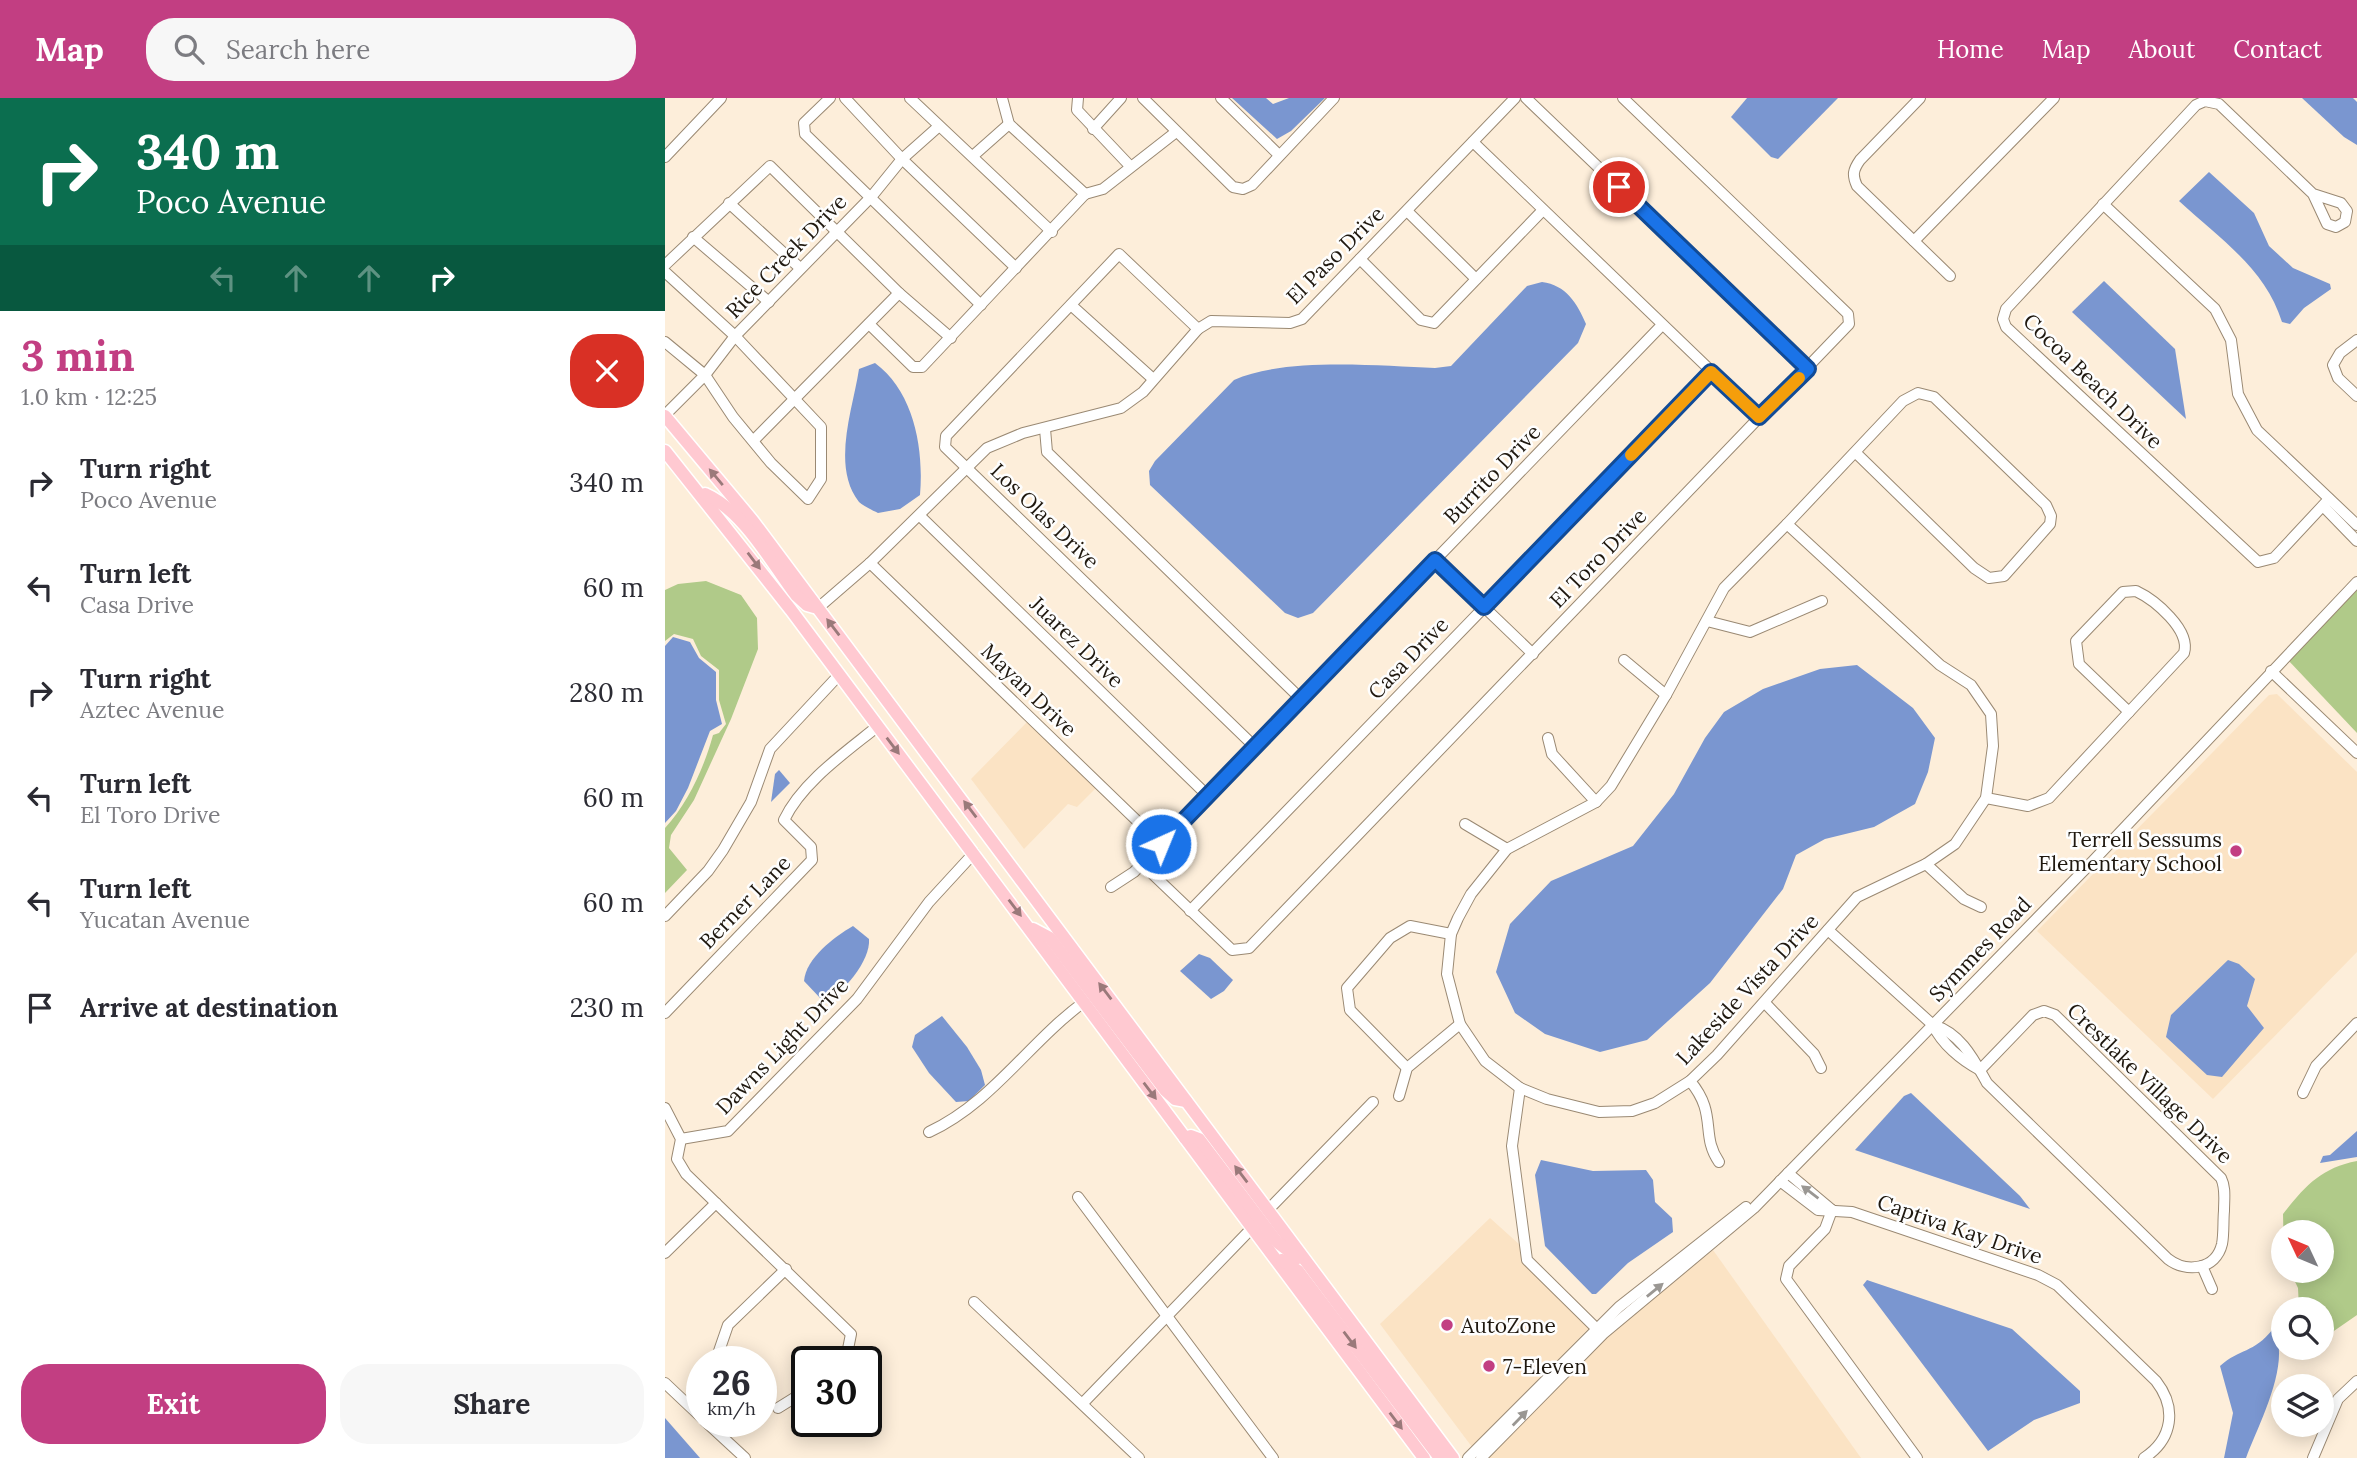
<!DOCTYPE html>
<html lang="en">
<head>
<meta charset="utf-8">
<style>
	body { margin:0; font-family:Lora,serif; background:#f7f7f7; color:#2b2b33; height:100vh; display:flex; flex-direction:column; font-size:26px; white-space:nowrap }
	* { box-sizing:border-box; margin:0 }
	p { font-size:23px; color:#7c7c81 }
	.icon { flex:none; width:38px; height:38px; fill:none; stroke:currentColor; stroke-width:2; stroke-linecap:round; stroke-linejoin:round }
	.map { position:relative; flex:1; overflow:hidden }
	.sheet { display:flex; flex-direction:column; background:#fff; width:665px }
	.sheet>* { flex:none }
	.top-card { background:#0b6e4f; color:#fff; overflow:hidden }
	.needle { width:46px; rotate:314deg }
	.tools { position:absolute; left:1606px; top:1122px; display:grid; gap:14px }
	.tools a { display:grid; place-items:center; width:63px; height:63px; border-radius:50%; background:#fff; box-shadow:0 4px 18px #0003; font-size:35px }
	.speed { position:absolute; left:21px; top:1248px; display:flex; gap:14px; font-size:35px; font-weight:700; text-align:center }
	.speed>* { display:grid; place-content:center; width:91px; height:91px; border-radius:50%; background:#fff; box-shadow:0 4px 18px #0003; line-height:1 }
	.speed small { font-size:18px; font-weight:400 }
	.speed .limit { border:4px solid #111; border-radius:10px; background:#fff; color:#111 }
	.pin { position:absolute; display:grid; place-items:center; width:60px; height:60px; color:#fff; margin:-30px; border:4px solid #fff; border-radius:50%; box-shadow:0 2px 7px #0007 }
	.me { position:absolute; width:77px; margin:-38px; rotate:44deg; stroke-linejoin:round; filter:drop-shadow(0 0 5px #0008) }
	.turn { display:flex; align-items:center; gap:24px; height:147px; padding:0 21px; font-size:32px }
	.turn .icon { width:91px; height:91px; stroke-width:2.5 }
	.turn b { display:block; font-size:49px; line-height:60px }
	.lanes { display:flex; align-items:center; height:66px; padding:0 21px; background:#0003; justify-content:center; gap:35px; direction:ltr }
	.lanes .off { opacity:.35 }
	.round { display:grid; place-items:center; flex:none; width:74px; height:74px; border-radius:28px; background:#f7f7f7 }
	.overview { display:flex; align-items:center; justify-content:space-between; height:119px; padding:0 21px }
	h1 { font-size:42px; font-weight:700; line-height:52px; color:#c23e82 }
	.cta { display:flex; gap:14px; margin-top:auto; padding:14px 21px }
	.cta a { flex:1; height:80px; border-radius:28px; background:#c23e82; color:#fff; font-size:28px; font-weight:700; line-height:80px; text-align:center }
	.cta a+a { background:#f7f7f7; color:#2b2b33 }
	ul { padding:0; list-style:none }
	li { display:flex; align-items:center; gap:21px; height:105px; padding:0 21px }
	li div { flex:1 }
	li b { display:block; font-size:26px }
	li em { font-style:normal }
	header { display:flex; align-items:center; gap:42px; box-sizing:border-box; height:98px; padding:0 35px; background:#c23e82; color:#fff }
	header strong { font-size:33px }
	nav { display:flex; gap:38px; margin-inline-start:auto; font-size:24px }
	.search { width:490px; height:63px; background:#f7f7f7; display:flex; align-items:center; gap:18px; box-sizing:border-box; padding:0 24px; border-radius:28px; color:#7c7c81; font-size:26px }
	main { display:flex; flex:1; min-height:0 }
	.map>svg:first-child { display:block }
	.built { fill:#fbe3c4 }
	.green { fill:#b0ca89 }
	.water { fill:#7a96d0 }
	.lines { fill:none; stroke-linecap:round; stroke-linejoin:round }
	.minor-casing { stroke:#9a8973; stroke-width:12 }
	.major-casing { stroke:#fff; stroke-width:15 }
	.minor { stroke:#fff; stroke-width:10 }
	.major { stroke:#ffc9d1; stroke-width:12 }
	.oneway { fill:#9a797a }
	.oneway2 { fill:#9a9793 }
	.route-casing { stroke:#114b97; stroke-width:18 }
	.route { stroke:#1a73e8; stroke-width:12 }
	.slow { stroke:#f59e0b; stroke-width:12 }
	.poi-dot { fill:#c23e82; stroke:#fefefe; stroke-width:2.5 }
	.labels { text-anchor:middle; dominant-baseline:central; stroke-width:5; stroke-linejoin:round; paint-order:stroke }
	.street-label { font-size:21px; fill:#1f180f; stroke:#fefefe }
	.poi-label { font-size:21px; fill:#1f180f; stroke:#fefefe; text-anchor:start }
</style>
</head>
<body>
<header>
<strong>Map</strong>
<div class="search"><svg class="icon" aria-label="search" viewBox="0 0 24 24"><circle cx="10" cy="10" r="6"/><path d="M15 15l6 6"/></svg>Search here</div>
<nav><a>Home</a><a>Map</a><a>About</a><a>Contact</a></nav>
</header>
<main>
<section class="sheet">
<div class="top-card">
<div class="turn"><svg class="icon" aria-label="right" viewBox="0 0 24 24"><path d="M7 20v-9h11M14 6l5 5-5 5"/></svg><div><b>340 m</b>Poco Avenue</div></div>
<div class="lanes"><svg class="icon off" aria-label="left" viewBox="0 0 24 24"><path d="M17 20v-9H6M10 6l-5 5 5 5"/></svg><svg class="icon off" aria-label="ahead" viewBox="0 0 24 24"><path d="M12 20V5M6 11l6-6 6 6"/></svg><svg class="icon off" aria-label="ahead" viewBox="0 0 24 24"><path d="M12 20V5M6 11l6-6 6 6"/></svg><svg class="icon" aria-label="right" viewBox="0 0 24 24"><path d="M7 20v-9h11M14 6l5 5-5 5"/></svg></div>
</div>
<div class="overview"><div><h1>3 min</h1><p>1.0 km · 12:25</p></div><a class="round" style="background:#d93025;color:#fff"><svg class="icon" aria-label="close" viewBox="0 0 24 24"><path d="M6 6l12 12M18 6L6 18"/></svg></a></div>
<ul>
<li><svg class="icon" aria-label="right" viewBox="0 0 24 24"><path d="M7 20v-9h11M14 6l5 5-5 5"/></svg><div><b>Turn right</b><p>Poco Avenue</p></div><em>340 m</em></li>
<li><svg class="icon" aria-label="left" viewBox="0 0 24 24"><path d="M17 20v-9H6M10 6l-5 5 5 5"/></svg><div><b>Turn left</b><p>Casa Drive</p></div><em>60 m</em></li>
<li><svg class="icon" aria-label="right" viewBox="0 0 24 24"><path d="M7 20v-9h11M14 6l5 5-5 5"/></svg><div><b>Turn right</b><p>Aztec Avenue</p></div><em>280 m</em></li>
<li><svg class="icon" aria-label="left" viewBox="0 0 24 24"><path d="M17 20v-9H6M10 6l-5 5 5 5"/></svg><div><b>Turn left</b><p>El Toro Drive</p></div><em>60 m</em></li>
<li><svg class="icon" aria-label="left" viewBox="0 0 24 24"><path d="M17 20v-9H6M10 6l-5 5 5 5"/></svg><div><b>Turn left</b><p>Yucatan Avenue</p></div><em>60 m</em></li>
<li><svg class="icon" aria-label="arrive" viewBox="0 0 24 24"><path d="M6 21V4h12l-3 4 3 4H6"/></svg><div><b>Arrive at destination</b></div><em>230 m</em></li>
</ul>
<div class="cta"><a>Exit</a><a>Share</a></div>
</section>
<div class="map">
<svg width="1692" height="1360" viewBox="0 0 1692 1360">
	<rect width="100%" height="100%" fill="#fdeeda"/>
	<!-- built -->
	<g class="built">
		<path d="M1612,596L1692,674V854L1548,1001L1372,833L1604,597Z"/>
		<path d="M363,623L432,689L412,709L403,706L359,751L306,681Z"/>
		<path d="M825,1120L855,1147L858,1162L925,1229L807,1349L715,1226Z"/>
		<path d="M1048,1152L1196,1360H823L947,1234Z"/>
	</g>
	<!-- green -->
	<g class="green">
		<path d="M41,483L76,497L92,520L93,551L66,621L29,702L6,737L4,750L22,772L0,795V730C23,705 39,670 48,637L54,635L61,626L54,602V572L36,558L28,541L9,536L0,543V492L13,486Z"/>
		<path d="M1692,491V635L1623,562Z"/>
		<path d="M1692,1063V1217L1666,1235L1657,1237V1211H1634L1633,1190L1625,1173L1657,1172V1134H1619V1158L1618,1116C1640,1088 1656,1070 1692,1063Z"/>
	</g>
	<!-- water -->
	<g class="water">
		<path d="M567,0H601L608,6L624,0H660L626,33L612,41Z"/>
		<path d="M1082,0H1173L1113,61L1106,59L1066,19Z"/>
		<path d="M1637,0H1688L1692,4V47L1679,39Z"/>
		<path d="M1544,74L1589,115L1604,148L1628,170L1665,186L1666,191L1639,210L1625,226L1617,224C1600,170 1555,141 1514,103Z"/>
		<path d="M1439,183L1510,251L1521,321L1407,214Z"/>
		<path d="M877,184C901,187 912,205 921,226L913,245L648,515L633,520L620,515L485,387L484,373L490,363L569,282C620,259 713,268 770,270L786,268L862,188Z"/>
		<path d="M210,265C249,294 259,350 255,397L235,411L213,415C207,412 198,408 194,404C166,368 188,311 194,271Z"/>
		<path d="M8,539L25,544L34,560L51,574V602L57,626L45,633L23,690L11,713L0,725V548Z"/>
		<path d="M1192,567L1248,610L1270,640L1263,674L1250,706L1209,729L1160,741L1131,757L1118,791L1045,885L982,942L935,954L880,936L850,915L831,874L845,826L886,783L968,748L1009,696L1040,640L1059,614L1098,591L1155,571Z"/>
		<path d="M114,672L125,685L106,704L110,676Z"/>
		<path d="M188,828L204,841C206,862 177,899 157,902L139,883C141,860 169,839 188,828Z"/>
		<path d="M534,856L545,860L568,882L559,893L546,901L515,873Z"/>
		<path d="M1563,862L1574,866L1590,881L1582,908L1599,930L1557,979L1542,977L1501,939L1506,917Z"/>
		<path d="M277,918L302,949L316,972L320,987L304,1003L291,1004L264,975L247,949L250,937Z"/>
		<path d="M1246,995L1355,1098L1365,1111L1190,1052L1239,998Z"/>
		<path d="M1692,1033V1059L1655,1065L1658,1058L1665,1057Z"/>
		<path d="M876,1062L928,1073L981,1072L988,1082L990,1104L1007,1120L1008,1134L963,1165L931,1196H927L880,1148L870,1077Z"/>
		<path d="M1202,1182L1347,1231L1415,1293V1305L1369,1322L1323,1353L1198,1187Z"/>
		<path d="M1608,1231C1628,1263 1593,1327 1581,1360H1559L1568,1315L1555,1268C1575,1250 1588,1256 1608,1231Z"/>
		<path d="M0,1320L35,1360H0Z"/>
	</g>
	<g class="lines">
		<defs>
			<g id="minor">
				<path d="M165,0L139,25L140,36L316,207"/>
				<path d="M180,0L237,61L351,170"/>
				<path d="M245,0L387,134"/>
				<path d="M337,0L344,26L420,96"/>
				<path d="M413,0L412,12L465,68"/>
				<path d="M478,0L568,89L578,91L587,87L669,0"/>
				<path d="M556,0L614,57"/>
				<path d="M861,0L1143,270"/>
				<path d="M1255,0L1195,62C1188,72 1187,77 1192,88L1285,178"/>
				<path d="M428,31L456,0"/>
				<path d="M808,44L1094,319"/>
				<path d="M309,57L344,26"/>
				<path d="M0,59L56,0"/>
				<path d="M420,96L438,91L511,34"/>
				<path d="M1648,96L1676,105L1682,113L1680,124L1671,129L1662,126L1648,96L1554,6L1540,3L1531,7L1341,211L1338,221L1341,229L1593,464L1609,460L1664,401"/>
				<path d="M64,105L135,170"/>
				<path d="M1438,106L1550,211L1566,242L1573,296L1592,332L1692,427"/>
				<path d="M742,113L811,181"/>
				<path d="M28,139L104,204"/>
				<path d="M1249,143L1389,0"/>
				<path d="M695,161L756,222L769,225L878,112"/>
				<path d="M0,167L105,68L234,195L286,240"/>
				<path d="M0,174L70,238L156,329V381L143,401L106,365L68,319L40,277L0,244"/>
				<path d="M406,207L487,280"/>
				<path d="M204,226L248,269H257L420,96"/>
				<path d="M533,231L454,156L281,338L280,349L590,649"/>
				<path d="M1692,242L1675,255L1668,267L1673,280L1692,298"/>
				<path d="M0,317L40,277L70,238L207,98L237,61L273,29"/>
				<path d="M380,331L382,354L636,601"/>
				<path d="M89,342L234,195"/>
				<path d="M1658,408L1692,443"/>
				<path d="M255,418L543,698"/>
				<path d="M1122,426L1275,567L1306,587L1326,616L1328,648L1321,700L1290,746L1261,766L1192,799L1052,957L1025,983L990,1005L967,1013L934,1014L882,1001L855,990L820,963L795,926L782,876L786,836L793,820L806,796L842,751L931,704L946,688L1001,597L1059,490Z"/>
				<path d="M1122,426L1238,303L1253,295L1269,299L1381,407L1386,418L1385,426L1339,478L1324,480L1309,470L1190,354"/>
				<path d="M770,462L868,556"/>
				<path d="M205,465L496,746"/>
				<path d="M1471,493C1490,502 1526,532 1519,555L1464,614L1414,566L1411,543L1458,494Z"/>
				<path d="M153,510L205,465L322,350L358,335L456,310L478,294L533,231L546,223L625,225L637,221L850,0"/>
				<path d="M1042,523L1085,534L1157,503"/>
				<path d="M959,562L1001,597"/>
				<path d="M1606,573L1692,655"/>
				<path d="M883,640L887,656L931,704"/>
				<path d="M1321,700L1363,708L1384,700L1464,614"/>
				<path d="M800,726L842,751"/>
				<path d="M477,766L567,852L584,850L1184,226L1183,216L958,0"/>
				<path d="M1261,766L1299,801L1316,809"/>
				<path d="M446,789L469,774L997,227"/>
				<path d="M525,813L1047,274"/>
				<path d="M0,818L43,773L58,752L86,704L105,651L174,577"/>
				<path d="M1163,832L1268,927C1277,946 1296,962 1315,972"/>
				<path d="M1100,905L1149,956L1156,970"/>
				<path d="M0,915L147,762L146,749L119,722C137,684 181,654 213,628"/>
				<path d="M1268,927C1296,935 1309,962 1322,985L1503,1161C1521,1175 1551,1172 1557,1146C1559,1136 1558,1123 1559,1113C1559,1101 1561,1090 1556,1080L1390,917L1379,913L1368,917L1315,972"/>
				<path d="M742,970L685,912L682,890L725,840L745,828L786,836"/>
				<path d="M1025,983C1053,1016 1035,1037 1054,1064"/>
				<path d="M855,990L847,1048L862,1162L935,1234"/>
				<path d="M1638,995L1651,968L1692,925"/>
				<path d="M734,998L742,970L795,926"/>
				<path d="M0,1010L16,1041L12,1061L21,1076L186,1236L183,1251L174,1264"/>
				<path d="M264,1034C328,1004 363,945 419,904"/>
				<path d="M16,1041L63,1033L192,901L264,804L309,755"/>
				<path d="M1123,1075L1167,1112"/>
				<path d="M1115,1083L1153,1112L1187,1114L1373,1177L1392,1187L1491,1283C1512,1310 1508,1341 1479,1360"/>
				<path d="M413,1099L608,1360"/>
				<path d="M603,1112L708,1004"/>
				<path d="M1167,1112L1160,1131L1124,1168L1121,1181L1252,1360"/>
				<path d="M0,1155L51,1105"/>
				<path d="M1537,1168L1547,1191"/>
				<path d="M309,1204L474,1360"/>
				<path d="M53,1256L63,1227L121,1171"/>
				<path d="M0,1285L37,1320"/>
				<path d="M418,1305L587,1130"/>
				<path d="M113,1310L142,1292"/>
				<path d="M40,1323L80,1360"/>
				<path d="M803,1360L954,1209L1081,1109"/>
				<path d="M816,1360L938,1236L1089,1110L1428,763L1692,484"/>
				<path d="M1648,1360L1673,1301L1692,1283"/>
			</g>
			<g id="major">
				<path d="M0,318L87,422L788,1360"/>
				<path d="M0,353L126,512L759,1360"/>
				<path d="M40,396C79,413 106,464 131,497L142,507L149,509"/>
				<path d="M368,831L385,840L500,992L510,1001L521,1003"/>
				<path d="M520,1040L526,1038L534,1041L612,1144L633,1160"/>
				<path d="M617,1162L633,1173L775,1360"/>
			</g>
		</defs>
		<!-- minor casing -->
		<use href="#minor" class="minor-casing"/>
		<!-- major casing -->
		<use href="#major" class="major-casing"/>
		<!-- minor -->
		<use href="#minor" class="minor"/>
		<!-- major -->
		<use href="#major" class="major"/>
	</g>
	<!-- one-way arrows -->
	<defs><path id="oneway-solid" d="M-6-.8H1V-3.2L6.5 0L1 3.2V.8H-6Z" transform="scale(1.75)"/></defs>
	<g class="oneway">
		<use href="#oneway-solid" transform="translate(51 379) rotate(-130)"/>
		<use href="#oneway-solid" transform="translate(89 463) rotate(53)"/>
		<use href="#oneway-solid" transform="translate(168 529) rotate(-127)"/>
		<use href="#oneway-solid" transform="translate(228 648) rotate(53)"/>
		<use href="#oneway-solid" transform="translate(305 711) rotate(-127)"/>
		<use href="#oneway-solid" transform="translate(350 810) rotate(53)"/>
		<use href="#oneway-solid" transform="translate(440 893) rotate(-127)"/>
		<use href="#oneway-solid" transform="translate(485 993) rotate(53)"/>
		<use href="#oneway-solid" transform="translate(576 1076) rotate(-127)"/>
		<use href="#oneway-solid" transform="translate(685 1242) rotate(53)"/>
		<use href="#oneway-solid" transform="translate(731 1323) rotate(53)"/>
	</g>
	<g class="oneway2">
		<use href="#oneway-solid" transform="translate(1145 1094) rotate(-143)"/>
		<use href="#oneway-solid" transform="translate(990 1192) rotate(-39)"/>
		<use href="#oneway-solid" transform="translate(855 1320) rotate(-46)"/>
	</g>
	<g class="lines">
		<defs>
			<path id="route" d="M496,746L770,462L819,509L1046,274L1094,319L1143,271L954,89"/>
		</defs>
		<!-- route casing -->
		<use href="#route" class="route-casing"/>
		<!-- route -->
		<use href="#route" class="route"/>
		<!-- slow -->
		<path class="slow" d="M966,357L1046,274L1094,319L1134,280"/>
	</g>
	<!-- markers -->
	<g class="poi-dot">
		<circle cx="1571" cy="753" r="7"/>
		<circle cx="782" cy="1227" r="7"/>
		<circle cx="824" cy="1268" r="7"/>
	</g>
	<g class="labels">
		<!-- street labels -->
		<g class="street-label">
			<text transform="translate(670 157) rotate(-45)">El Paso Drive</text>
			<text transform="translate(121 158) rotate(-46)">Rice Creek Drive</text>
			<text transform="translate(1428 283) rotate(44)">Cocoa Beach Drive</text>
			<text transform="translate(827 376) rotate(-46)">Burrito Drive</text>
			<text transform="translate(380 418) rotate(44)">Los Olas Drive</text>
			<text transform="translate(933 460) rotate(-46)">El Toro Drive</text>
			<text transform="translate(412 544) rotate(44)">Juarez Drive</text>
			<text transform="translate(743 560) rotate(-46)">Casa Drive</text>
			<text transform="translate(364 592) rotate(44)">Mayan Drive</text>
			<text transform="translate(80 804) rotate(-46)">Berner Lane</text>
			<text transform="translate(1315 851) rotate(-46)">Symmes Road</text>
			<text transform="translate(1082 891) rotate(-47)">Lakeside Vista Drive</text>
			<text transform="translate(117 948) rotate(-46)">Dawns Light Drive</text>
			<text transform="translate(1485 985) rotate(44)">Crestlake Village Drive</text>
			<text transform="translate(1295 1131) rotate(19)">Captiva Kay Drive</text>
		</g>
		<!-- poi labels -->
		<g class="poi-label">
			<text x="1557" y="741" text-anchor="end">Terrell Sessums<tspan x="1557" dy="24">Elementary School</tspan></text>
			<text x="796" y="1227">AutoZone</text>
			<text x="838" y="1268">7-Eleven</text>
		</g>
	</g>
</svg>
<div class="tools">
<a><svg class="needle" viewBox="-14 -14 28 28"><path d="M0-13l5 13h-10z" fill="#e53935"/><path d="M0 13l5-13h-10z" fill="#7c7c81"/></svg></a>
<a><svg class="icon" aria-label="search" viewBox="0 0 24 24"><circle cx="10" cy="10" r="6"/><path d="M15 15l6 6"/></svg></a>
<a><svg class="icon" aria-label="layers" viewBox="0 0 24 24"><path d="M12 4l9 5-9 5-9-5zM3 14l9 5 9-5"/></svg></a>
</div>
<div class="speed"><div>26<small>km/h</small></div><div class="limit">30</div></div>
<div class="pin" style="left:954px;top:89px;background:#d93025"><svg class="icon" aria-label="arrive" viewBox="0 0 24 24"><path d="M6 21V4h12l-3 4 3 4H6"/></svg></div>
<svg class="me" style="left:496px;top:746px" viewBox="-20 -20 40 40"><circle r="17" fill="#1a73e8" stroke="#fff" stroke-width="3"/><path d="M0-11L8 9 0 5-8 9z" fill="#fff"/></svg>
</div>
</main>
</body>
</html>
